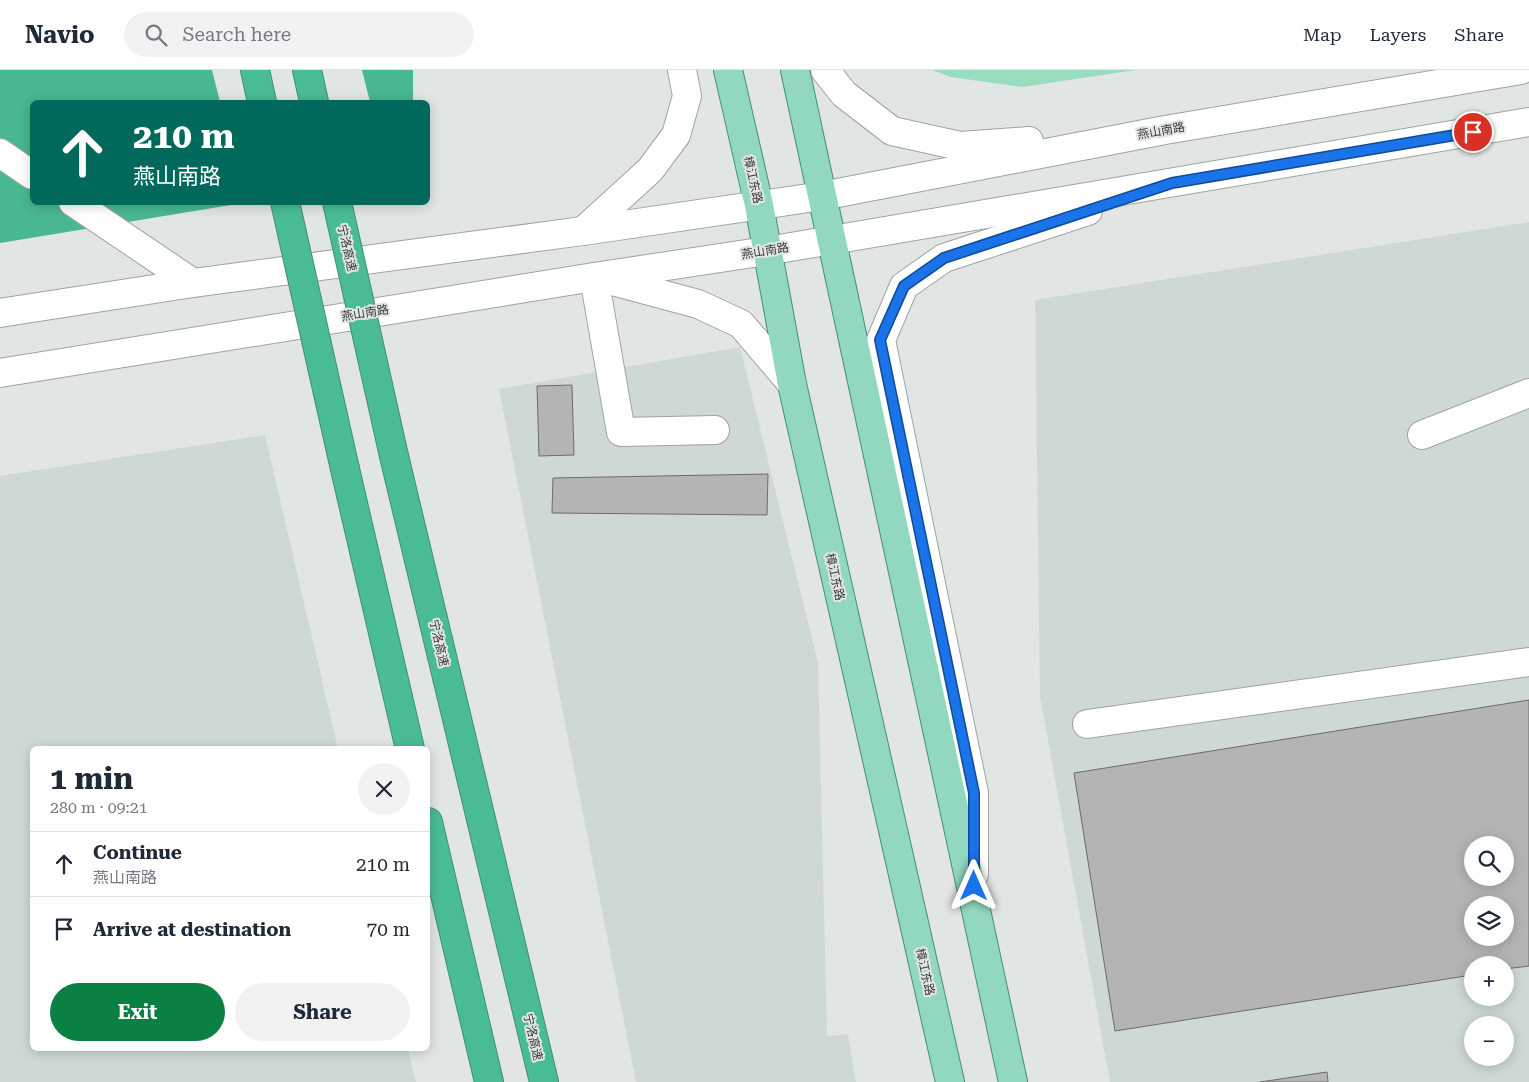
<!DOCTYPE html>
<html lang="en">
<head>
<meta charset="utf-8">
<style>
	body { margin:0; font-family:"Roboto Serif","Noto Sans SC",serif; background:#f2f2f3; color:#1f2937; height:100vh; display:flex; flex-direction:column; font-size:19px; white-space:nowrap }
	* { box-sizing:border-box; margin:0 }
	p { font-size:16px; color:#747a83 }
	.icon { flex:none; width:28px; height:28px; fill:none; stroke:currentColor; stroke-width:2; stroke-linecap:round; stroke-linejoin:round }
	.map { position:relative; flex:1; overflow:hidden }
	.drawer { position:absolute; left:30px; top:676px; width:400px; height:305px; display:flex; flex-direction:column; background:#fff; border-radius:8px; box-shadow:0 2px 12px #0003 }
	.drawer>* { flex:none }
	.top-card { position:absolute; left:30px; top:30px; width:400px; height:105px; border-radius:8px; box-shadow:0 2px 12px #0003; background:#00695c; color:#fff; overflow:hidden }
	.controls { position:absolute; left:1464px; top:766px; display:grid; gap:10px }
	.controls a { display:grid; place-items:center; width:50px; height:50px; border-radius:50%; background:#fff; box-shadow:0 2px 12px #0003; font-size:25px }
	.pin { position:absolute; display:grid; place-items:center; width:42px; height:42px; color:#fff; margin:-21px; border:2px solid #fff; border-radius:50%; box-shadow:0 1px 5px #0007 }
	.me { position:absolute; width:55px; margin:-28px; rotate:0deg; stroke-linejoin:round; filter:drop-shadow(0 0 4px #0008) }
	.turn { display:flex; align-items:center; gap:18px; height:105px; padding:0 20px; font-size:22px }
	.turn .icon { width:65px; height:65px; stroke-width:2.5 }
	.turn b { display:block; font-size:35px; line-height:42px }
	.round { display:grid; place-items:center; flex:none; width:52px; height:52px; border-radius:26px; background:#f2f2f3 }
	.headline { display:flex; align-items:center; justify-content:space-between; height:85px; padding:0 20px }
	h1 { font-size:30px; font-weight:700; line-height:38px }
	.button { display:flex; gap:10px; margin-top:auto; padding:10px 20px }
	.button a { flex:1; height:58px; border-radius:30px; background:#0b8043; color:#fff; font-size:20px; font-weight:700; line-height:58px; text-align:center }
	.button a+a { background:#f2f2f3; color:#1f2937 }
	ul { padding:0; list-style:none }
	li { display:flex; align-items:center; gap:15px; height:65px; padding:0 20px; border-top:1px solid #e0e1e3 }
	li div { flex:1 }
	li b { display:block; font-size:19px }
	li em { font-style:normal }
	header { display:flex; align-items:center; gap:30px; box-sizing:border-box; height:70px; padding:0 25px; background:#fff; border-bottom:1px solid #e0e1e3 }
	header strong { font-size:24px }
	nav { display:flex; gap:28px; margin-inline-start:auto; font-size:18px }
	.search { width:350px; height:45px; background:#f2f2f3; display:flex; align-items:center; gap:12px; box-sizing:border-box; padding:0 18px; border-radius:28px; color:#747a83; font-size:19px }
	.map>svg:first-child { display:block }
	.built { fill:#ced9d5; fill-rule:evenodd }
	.green { fill:#9adcc0 }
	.forest { fill:#49b791 }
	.building { fill:#b4b3b6; stroke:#6c6b6d; fill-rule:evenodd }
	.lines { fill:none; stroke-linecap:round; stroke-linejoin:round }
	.street-casing { stroke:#9fa3a1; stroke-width:30 }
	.secondary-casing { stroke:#9fa3a1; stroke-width:30 }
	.primary-casing { stroke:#448f75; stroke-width:30 }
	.highway-casing { stroke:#448f75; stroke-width:30 }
	.street { stroke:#fff; stroke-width:28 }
	.secondary { stroke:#fff; stroke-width:28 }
	.primary { stroke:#92d7bf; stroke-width:28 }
	.highway { stroke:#4abc95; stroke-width:28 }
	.highway-bridge-casing { stroke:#448f75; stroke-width:30; stroke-linecap:butt }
	.highway-bridge { stroke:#4abc95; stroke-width:28 }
	.route-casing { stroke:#114b97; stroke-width:12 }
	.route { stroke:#1a73e8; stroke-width:9 }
	.labels { text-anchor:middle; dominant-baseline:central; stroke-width:4; stroke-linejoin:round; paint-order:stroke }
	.street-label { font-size:12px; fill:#393b3a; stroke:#e1e5e3 }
</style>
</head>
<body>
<header>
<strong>Navio</strong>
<div class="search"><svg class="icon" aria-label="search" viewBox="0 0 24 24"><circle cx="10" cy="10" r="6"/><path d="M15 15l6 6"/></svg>Search here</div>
<nav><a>Map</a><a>Layers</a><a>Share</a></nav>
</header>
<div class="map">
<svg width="1529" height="1012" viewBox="0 0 1529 1012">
	<rect width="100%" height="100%" fill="#e1e5e3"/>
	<!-- built -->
	<g class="built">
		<path d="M1529,152V1012H1110L1040,626L1035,230ZM1472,775H1505V808H1472ZM1472,835H1505V868H1472ZM1472,895H1505V928H1472ZM1472,955H1505V988H1472Z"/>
		<path d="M740,277L818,593L827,966L848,964L856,1012H636L499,319Z"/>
		<path d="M265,365L338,679H32V979H408L416,1012H0V406Z"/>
	</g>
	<!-- green -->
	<path class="green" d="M932,0H1136L1022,17L951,7Z"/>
	<!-- forest -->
	<g class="forest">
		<path d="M0,0H212L220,32H32V132L243,133L0,173Z"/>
		<path d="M362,0H413V32H370Z"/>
	</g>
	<!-- building -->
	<g class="building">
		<path d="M572,315L574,385L539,386L537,316Z"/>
		<path d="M768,404L767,445L552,443L553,408Z"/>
		<path d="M1529,630V896L1505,899V895H1472V905L1115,961L1074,703ZM1472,775H1505V808H1472ZM1472,835H1505V868H1472Z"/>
		<path d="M1327,1002L1328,1012H1260Z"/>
	</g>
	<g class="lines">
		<defs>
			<g id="street">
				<path d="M0,83L32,105"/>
				<path d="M73,132L193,213"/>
				<path d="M594,207L621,362L715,360"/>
				<path d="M1422,365L1529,323"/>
				<path d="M1087,654L1529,592"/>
			</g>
			<g id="secondary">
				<path d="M825,0L844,24L892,61L960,76L1029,71"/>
				<path d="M583,161L650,100L676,65L687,26L682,0"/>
				<path d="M605,209L698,234L741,254L792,314"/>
				<path d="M0,243L193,213L583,161L822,126L1165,60L1521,0"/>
				<path d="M0,303L594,207L767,181L1529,52"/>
				<path d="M974,804V723L881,270L904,216L944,188L1088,141"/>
			</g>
			<g id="primary">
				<path d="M728,0L759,135L792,314L950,1012"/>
				<path d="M795,0L1013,1012"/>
			</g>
			<g id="highway">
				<path d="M255,0L262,32"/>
				<path d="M307,0L314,32"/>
				<path d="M394,386L544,1012"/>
				<path d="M345,399L410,679"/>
				<path d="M428,752L489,1012"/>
			</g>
		</defs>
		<!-- street casing -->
		<use href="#street" class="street-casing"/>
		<!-- secondary casing -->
		<use href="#secondary" class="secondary-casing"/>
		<!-- primary casing -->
		<use href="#primary" class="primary-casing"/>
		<!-- highway casing -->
		<use href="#highway" class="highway-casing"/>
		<!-- street -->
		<use href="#street" class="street"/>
		<!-- secondary -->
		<use href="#secondary" class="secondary"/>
		<!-- primary -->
		<use href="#primary" class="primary"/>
		<!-- highway -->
		<use href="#highway" class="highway"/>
		<defs>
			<g id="highway-bridge">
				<path d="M285,132L345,399"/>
				<path d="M337,132L394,386"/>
			</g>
		</defs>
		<!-- highway-bridge casing -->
		<use href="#highway-bridge" class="highway-bridge-casing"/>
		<!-- highway-bridge -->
		<use href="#highway-bridge" class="highway-bridge"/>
	</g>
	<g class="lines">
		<defs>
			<path id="route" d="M974,816V723L880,270L904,216L944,188L1172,113L1473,62"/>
		</defs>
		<!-- route casing -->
		<use href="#route" class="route-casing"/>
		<!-- route -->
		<use href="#route" class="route"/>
	</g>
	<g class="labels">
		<!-- street labels -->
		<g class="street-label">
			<text transform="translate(1161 61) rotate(-10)">燕山南路</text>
			<text transform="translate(753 110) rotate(77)">樟江东路</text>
			<text transform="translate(347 178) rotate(77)">宁洛高速</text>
			<text transform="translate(765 181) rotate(-9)">燕山南路</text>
			<text transform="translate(365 243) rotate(-9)">燕山南路</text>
			<text transform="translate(835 507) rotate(77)">樟江东路</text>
			<text transform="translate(439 573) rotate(77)">宁洛高速</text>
			<text transform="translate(925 902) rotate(77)">樟江东路</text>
			<text transform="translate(533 967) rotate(77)">宁洛高速</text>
		</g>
	</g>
</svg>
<div class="controls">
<a><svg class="icon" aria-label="search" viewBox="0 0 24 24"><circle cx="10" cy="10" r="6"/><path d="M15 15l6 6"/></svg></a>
<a><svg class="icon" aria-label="layers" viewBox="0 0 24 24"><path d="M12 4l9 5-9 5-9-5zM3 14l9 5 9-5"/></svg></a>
<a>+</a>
<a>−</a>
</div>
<div class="pin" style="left:1473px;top:62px;background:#d93025"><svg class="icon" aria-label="arrive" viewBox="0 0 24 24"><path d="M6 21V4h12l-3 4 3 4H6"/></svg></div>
<svg class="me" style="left:974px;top:816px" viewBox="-20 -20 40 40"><path d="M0-17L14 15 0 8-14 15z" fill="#1a73e8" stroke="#fff" stroke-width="4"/></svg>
<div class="top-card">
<div class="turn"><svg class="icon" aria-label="ahead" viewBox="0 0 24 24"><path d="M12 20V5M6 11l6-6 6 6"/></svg><div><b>210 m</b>燕山南路</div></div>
</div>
<section class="drawer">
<div class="headline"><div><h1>1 min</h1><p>280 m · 09:21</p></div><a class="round"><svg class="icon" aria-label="close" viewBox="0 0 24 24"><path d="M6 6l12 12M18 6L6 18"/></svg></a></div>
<ul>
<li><svg class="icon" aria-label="ahead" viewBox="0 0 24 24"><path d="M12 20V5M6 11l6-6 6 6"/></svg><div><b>Continue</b><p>燕山南路</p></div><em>210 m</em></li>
<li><svg class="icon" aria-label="arrive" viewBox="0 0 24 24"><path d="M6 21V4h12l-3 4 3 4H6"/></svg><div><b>Arrive at destination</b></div><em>70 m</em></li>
</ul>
<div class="button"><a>Exit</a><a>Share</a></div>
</section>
</div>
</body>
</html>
